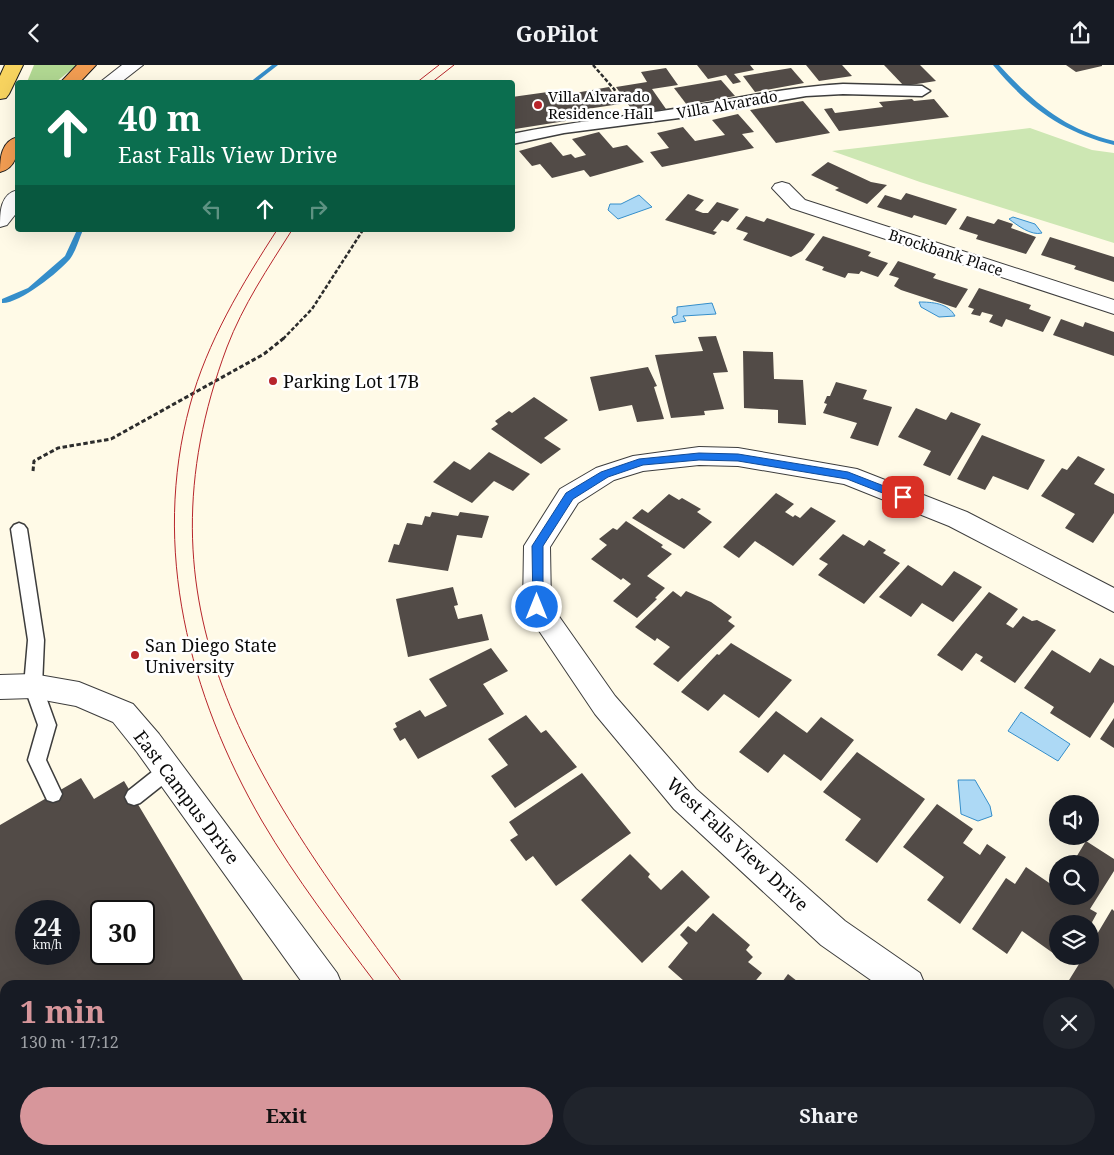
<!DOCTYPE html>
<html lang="en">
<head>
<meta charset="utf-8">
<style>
	body { margin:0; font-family:"Noto Serif",serif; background:#20242c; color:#f1f3f6; height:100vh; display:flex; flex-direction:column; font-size:19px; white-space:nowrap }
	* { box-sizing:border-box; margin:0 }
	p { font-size:16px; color:#9ea1a6 }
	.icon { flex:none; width:28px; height:28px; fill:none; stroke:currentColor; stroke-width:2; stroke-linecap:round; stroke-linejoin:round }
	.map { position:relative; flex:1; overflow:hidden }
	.panel { position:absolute; left:0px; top:915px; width:1115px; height:175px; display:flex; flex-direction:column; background:#171b24; border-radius:15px 15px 0 0; box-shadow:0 5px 20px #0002 }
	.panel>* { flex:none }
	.guide { position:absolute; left:15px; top:15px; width:500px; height:152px; border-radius:5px; box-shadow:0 5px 20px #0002; background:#0b6e4f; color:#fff; overflow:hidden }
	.tools { position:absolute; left:1049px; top:730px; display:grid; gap:10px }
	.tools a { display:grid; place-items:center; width:50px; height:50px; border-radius:50%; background:#171b24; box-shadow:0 5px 20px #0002; font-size:25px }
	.speed { position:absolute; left:15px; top:835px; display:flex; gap:10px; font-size:25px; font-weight:700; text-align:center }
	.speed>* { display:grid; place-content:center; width:65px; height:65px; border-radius:50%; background:#171b24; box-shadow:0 5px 20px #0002; line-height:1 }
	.speed small { font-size:12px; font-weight:400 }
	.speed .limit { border:2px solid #111; border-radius:8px; background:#fff; color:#111 }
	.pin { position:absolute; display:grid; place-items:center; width:42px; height:42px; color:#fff; margin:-21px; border-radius:10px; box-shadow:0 2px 8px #0006 }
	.me { position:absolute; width:55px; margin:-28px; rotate:0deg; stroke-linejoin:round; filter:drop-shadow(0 0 4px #0008) }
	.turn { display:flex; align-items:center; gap:18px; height:105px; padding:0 20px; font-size:22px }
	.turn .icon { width:65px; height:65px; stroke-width:2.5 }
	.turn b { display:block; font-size:35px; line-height:42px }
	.lanes { display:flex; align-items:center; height:48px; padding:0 20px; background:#0003; justify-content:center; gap:25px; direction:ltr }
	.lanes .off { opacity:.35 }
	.round { display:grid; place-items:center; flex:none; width:52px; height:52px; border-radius:26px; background:#20242c }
	.head { display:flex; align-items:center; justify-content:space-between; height:85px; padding:0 20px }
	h1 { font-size:30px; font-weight:700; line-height:38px; color:#d7969b }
	.button { display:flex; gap:10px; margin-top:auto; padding:10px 20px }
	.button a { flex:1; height:58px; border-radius:30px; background:#d7969b; color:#111; font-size:20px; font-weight:700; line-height:58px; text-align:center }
	.button a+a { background:#20242c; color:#f1f3f6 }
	header { display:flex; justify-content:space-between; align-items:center; height:65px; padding:0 20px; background:#171b24; font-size:22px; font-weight:700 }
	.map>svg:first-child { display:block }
	.green { fill:#cde7b3 }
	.forest { fill:#b1d892 }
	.water { fill:#add9f5; stroke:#358eca }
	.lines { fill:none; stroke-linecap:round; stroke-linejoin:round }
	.stream { fill:#358eca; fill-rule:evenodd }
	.building { fill:#524b47; fill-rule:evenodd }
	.service-casing { stroke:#3d3d3d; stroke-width:3 }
	.pedestrian-casing { stroke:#3d3d3d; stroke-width:3 }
	.minor-casing { stroke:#3d3d3d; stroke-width:2 }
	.tertiary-casing { stroke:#3d3d3d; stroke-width:2 }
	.primary-casing { stroke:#1b1b1b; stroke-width:2 }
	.motorway-casing { stroke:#1b1b1b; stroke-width:2 }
	.path-far1 { stroke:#2c2c2c; stroke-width:2.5; stroke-dasharray:4 2; stroke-linecap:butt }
	.path { stroke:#2c2c2c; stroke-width:3; stroke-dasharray:4.5 2.5; stroke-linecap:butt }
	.service { fill:#fff; fill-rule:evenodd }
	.pedestrian { fill:#fff; fill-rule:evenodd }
	.minor { fill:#fff; fill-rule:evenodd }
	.tertiary { fill:#fff; fill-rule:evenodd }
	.primary { fill:#f7d35f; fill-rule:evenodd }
	.motorway { fill:#f29d52; fill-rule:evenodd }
	.tram { stroke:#b7252b; stroke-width:1 }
	.route { fill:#1a73e8; stroke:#114b97 }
	.poi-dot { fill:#b7252b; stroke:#fff; stroke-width:2 }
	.labels { text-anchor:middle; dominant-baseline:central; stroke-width:5; stroke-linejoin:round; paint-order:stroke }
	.far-poi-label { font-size:15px; fill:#0a0a0a; stroke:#fff; text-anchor:start }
	.far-street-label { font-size:15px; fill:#0a0a0a; stroke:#fff }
	.poi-label { font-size:18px; fill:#0a0a0a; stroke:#fff; text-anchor:start }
	.street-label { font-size:18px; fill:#0a0a0a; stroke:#fff }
</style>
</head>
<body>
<header><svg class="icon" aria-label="back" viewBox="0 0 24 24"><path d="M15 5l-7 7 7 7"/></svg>GoPilot<svg class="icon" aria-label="share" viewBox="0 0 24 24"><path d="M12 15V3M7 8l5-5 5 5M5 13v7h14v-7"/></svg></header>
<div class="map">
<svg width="1114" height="1090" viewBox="0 0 1114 1090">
	<rect width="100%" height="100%" fill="#fffae7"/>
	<!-- green -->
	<path class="green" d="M1030,63L1092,85L1114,88V178L920,117L832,86Z"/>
	<!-- forest -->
	<path class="forest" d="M34,0H77L56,17H27Z"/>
	<!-- water -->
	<g class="water">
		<path d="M639,130L652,142L618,154L608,145L610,139H621Z"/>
		<path d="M1013,152L1035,159L1042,168C1031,171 1017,160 1009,154Z"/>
		<path d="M919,237C932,237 948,238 955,251L939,252L921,242Z"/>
		<path d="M712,238L716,249L683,251L686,256L674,258L672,252L677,250V242Z"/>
		<path d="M1021,647L1070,679L1058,696L1008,666Z"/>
		<path d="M958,715H975L990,741L992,751L978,756L961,749Z"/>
	</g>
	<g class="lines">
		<!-- stream -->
		<g class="stream">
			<path d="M272,0H278L255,18H249Z"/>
			<path d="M993,0H999C1033,37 1064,64 1114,76V80C1062,67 1027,41 993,0Z"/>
			<path d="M77,165H83C79,174 76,186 70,194C59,207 19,239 2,238V234L28,223L65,191Z"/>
		</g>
	</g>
	<!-- building -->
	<g class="building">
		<path d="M697,0H750L754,5L734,9L741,17L733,19L726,10L708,14Z"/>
		<path d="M806,0H842L852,11L819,16Z"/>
		<path d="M884,0H920L936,16L904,21Z"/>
		<path d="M1066,0H1102V1L1076,7Z"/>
		<path d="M666,3L678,20L652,24L666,44L635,49L616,22L647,17L641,7Z"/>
		<path d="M791,3L804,18L755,27L743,11Z"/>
		<path d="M721,15L735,31L687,40L674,23Z"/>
		<path d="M609,22L620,39L567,47L572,55L515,64L512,59V32L555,26L558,31Z"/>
		<path d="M912,34L914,36L934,34L949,52L839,66L824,44L832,43L835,48L883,42L879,37Z"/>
		<path d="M803,36L830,68L776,78L750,45Z"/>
		<path d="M738,49L754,67L742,69L754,83L662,102L650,87L669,83L657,68L683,62L695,76L725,70L712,55Z"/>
		<path d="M599,67L613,83L627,80L644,97L590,112L584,105L552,113L540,99L532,101L519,86L551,77L563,91L571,89L575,93L586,90L572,74Z"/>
		<path d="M828,97L871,117L887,120L867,139L835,125L839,123L811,110Z"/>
		<path d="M906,128L957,144L946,160L914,150L912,153L877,142L885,130L901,135Z"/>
		<path d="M688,129L704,135L695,145L703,148H708L717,137L739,144L728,157L722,155L713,166L717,167L714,170L665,155Z"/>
		<path d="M746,151L764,157L767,153L815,169L802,186L791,192L743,175L748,168L736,164Z"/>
		<path d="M967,151L994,159L998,154L1013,159L1011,163L1036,172L1026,189L976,174L978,170L959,164Z"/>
		<path d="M823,171L871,187L868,191L888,198L878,212L861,206L859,209L848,208L845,213L822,205L824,202L805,195Z"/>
		<path d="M1050,172L1114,192V217L1074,204L1076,201L1041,190Z"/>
		<path d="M898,196L936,209L933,213L968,224L956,243L901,225L894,221L899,213L889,210Z"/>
		<path d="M979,223L1031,240L1029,244L1051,252L1043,267L1006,254L1002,262L989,257L993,250L982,247L980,251L971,249L974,244L968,242Z"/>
		<path d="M1061,254L1083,262L1085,257L1114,267V291L1053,270Z"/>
		<path d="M716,271L728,307L713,308L724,344L704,346L705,350L671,353L655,290L703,286L698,272Z"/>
		<path d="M743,286L773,287L774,314L803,315L806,360L778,358V345L744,343Z"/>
		<path d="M648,302L657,321L654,322L664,354L637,357L632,340L599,346L590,312Z"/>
		<path d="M836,317L867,325L863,334L892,342L878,381L850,373L857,358L823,348L827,339L824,338L827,331H830Z"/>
		<path d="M534,332L568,355L544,373L561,384L541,399L491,364L498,359L495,356L509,346L512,348Z"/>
		<path d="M916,343L946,355L951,347L981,359L950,411L923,400L931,386L898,372Z"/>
		<path d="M982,370L1045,395L1028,425L993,411L985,425L957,414Z"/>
		<path d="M489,387L530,409L513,426L494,416L472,438L433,417L454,396L470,405Z"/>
		<path d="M1078,391L1105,404L1094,419L1114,429V448L1093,478L1065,463L1075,449L1041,431L1062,403L1067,405Z"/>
		<path d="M776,428L794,439L785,447L793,452L795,450L800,453L811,442L836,456L793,501L755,476L739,493L723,482Z"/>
		<path d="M669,429L679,435L682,433L701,444L697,447L712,457L684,484L632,453L642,444L648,448Z"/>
		<path d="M432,447L458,451L460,447L489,451L482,473L457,470L448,506L388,497L394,479L399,480L407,458L422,460L425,451L430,452Z"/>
		<path d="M626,456L663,480L661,482L672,489L647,511L665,523L655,533L657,534L637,553L613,536L631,519L623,513L621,515L591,494L607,480L599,474L613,463L617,465Z"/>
		<path d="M843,469L864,481L869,475L886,485L883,488L900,498L864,539L818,510L828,499L819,494Z"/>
		<path d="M908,500L942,521L954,506L982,522L953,557L922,538L911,552L879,532Z"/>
		<path d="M453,522L458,540L454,541L458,554L482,549L489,575L408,592L396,534Z"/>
		<path d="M673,526L681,532L686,526L711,537L732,552L728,556L735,561L678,617L653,599L670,582L657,573L655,576L635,562Z"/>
		<path d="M989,527L1018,544L1006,559L1013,563L1023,551L1032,556L1037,555L1056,565L1015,618L980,596L983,592L976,588L962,606L937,590Z"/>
		<path d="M731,578L792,615L759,653L724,629L708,646L681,627L717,589L719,590Z"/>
		<path d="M491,583L508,606L483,619L504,649L418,694L405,673L400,676L393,664L397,662L395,658L420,645L425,652L447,641L429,614Z"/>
		<path d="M1052,585L1090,608L1100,593L1114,601V637L1090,673L1050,648L1054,642L1024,623Z"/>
		<path d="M776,646L807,668L821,652L854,675L821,716L784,689L768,708L739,687Z"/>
		<path d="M526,650L541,668L546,665L577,702L515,743L491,711L508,700L488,674Z"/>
		<path d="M1114,653V683L1100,674Z"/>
		<path d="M857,687L925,734L877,798L845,775L861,754L823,727Z"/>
		<path d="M582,708L631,768L556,821L533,791L526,796L510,775L518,770L509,757Z"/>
		<path d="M81,713L94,734L124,716L246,920H5V1085H345L348,1090H0V760ZM26,846H69V889H26ZM101,846H144V889H101Z"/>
		<path d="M937,739L973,764L963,778L980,790L987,779L1006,792L960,859L927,835L944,812L903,782Z"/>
		<path d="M1086,776L1114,794V806L1090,844L1097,848L1091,859H1058V891H1071L1067,898L1022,866L1007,889L972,864L1006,813L1015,819L1026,802L1058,824V831H1090V799H1072Z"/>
		<path d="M630,789L650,809L648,812L661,825L682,805L710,832L642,898L581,835Z"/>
		<path d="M1112,844L1114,846V932L1110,939V920H1066L1084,891H1090V881Z"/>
		<path d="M713,848L750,880L746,885L753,892L748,897L762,908L752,920H680L684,916L668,902L688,878L680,870L688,861L696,867Z"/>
		<path d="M788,909L802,920H780Z"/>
		<path d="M730,1085H777L773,1090H736Z"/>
		<path d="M844,1085H937L935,1090H851Z"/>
	</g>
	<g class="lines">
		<defs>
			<g id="service">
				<path d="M19,458L24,460L27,464L44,575L42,621L56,660L46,695L62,729L59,735L53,737L47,735L28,695L38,660L24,621L28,575L11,464L14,460Z"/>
				<path d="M168,697L174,699L177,705L174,711L140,738L134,740L128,738L125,732L128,726L162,699Z"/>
			</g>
			<path id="pedestrian" d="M843,19L922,21L930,26L922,31L843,29L806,31L679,53L564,68L512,79V69C569,57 625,52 681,43C735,34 788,22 843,19Z"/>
			<g id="minor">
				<path d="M782,117L789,119L805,135L1114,235V249L791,143L772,123L775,119Z"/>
				<path d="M699,382L738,383L857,404L967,447L1114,523V547L949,461L844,419L738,401L699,400L643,406L614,415L578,438L550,482L551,540L615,631L696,724L845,856L920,908L925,920H878L821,880L674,744L595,649L523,542L524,481L560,424L596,403L633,391Z"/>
				<path d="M1110,1035L1114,1037V1075L1110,1073Z"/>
			</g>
			<g id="tertiary">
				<path d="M122,0H143L120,18H99Z"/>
				<path d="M18,125V146L7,160L0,162C0,147 0,129 18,125Z"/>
				<path d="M33,609L79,617L133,639L159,669L337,908L342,920H304L137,687L113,657L76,641L33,633L0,634V610Z"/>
				<path d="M423,1085H463L465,1090H425Z"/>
			</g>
			<path id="primary" d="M5,0H23L9,29L6,33L0,34V11Z"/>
			<g id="motorway">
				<path d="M77,0H96L79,18H60Z"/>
				<path d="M18,72C18,86 17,103 0,107C0,93 1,76 18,72Z"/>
			</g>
		</defs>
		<!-- service casing -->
		<use href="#service" class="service-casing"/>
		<!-- pedestrian casing -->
		<use href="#pedestrian" class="pedestrian-casing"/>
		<!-- minor casing -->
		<use href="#minor" class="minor-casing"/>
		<!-- tertiary casing -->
		<use href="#tertiary" class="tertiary-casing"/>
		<!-- primary casing -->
		<use href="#primary" class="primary-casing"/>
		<!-- motorway casing -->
		<use href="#motorway" class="motorway-casing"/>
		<!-- path-far1 -->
		<g class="path-far1">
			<path d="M593,0L614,24L621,36"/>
			<path d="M283,274L312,244L363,165"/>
		</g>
		<!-- path -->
		<path class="path" d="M33,406L34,396L58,383L111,374L264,289L284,273"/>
		<!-- service -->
		<use href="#service" class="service"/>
		<!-- pedestrian -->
		<use href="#pedestrian" class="pedestrian"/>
		<!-- minor -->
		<use href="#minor" class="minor"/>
		<!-- tertiary -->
		<use href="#tertiary" class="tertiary"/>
		<!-- primary -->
		<use href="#primary" class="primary"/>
		<!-- motorway -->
		<use href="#motorway" class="motorway"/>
		<!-- tram -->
		<g class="tram">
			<path d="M416,18L439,0"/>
			<path d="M431,18L454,0"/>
			<path d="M277,165C242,219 207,277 190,340C151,483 189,630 262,756C296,814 337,867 377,920"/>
			<path d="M292,165C268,203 243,240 227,282C129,543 255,717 404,920"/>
			<path d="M502,1085L506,1090"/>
			<path d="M534,1085L538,1090"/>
		</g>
	</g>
	<!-- route -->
	<path class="route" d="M699,388L738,389L848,407L907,430L908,432L903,436L847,414L738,396L699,395L643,400L608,412L573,434L543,481V542L537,546L533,545L532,481L566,428L601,407L639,394Z"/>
	<!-- markers -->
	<g class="poi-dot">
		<circle cx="538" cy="40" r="5"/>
		<circle cx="273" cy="316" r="5"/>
		<circle cx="135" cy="590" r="5"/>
	</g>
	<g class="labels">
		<!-- far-poi labels -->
		<g class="far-poi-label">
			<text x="548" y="31">Villa Alvarado<tspan x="548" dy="17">Residence Hall</tspan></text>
		</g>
		<!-- far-street labels -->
		<g class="far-street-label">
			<text transform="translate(727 39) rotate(-10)">Villa Alvarado</text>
			<text transform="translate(946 187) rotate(18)">Brockbank Place</text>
		</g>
		<!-- poi labels -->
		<g class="poi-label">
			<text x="283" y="316">Parking Lot 17B</text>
			<text x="145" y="580">San Diego State<tspan x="145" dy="21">University</tspan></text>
		</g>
		<!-- street labels -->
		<g class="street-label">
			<text transform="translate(187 732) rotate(53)">East Campus Drive</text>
			<text transform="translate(738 779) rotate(43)">West Falls View Drive</text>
		</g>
	</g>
</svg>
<div class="tools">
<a><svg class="icon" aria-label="sound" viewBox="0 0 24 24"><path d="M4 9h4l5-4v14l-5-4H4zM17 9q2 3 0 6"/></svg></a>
<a><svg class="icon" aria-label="search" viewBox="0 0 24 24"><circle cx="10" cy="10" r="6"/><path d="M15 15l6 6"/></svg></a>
<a><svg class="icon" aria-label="layers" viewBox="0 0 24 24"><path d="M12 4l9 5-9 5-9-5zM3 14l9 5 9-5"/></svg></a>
</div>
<div class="speed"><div>24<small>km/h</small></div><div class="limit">30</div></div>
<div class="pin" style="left:903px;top:432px;background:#d93025"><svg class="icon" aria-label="arrive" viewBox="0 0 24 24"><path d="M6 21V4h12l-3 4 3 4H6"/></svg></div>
<svg class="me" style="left:537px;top:542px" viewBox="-20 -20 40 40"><circle r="17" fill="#1a73e8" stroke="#fff" stroke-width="3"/><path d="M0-11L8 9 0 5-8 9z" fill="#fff"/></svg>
<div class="guide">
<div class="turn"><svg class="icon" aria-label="ahead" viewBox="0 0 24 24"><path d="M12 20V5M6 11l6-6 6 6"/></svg><div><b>40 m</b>East Falls View Drive</div></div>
<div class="lanes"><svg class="icon off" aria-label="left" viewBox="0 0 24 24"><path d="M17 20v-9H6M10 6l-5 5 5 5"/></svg><svg class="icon" aria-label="ahead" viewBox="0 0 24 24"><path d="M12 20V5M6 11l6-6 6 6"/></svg><svg class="icon off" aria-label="right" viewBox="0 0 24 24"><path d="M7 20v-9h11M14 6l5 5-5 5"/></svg></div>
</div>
<section class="panel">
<div class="head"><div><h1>1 min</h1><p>130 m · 17:12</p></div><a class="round"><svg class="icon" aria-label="close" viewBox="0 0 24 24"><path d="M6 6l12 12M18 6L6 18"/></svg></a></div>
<div class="button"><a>Exit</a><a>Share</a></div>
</section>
</div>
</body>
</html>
